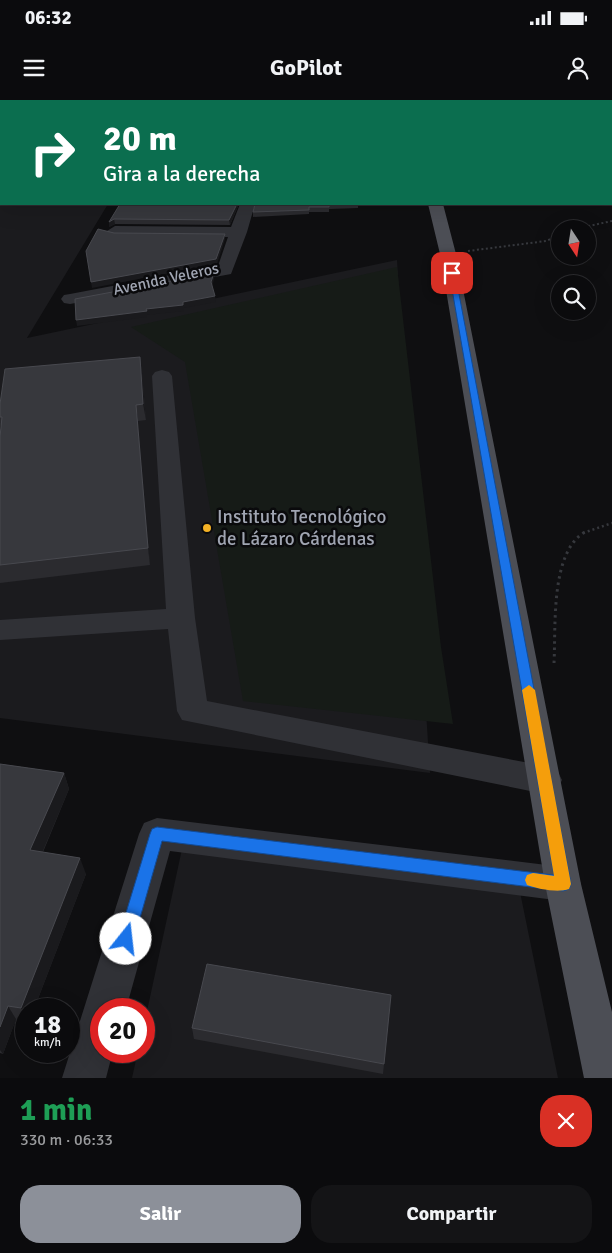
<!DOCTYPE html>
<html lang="es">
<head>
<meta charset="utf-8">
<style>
	body { margin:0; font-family:Signika,sans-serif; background:#141416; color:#f1f3f6; height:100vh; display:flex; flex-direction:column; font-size:19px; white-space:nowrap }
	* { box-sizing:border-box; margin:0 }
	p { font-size:16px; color:#9a9b9d }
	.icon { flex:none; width:28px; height:28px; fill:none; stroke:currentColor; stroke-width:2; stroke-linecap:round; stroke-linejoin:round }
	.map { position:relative; height:978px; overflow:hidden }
	.details { display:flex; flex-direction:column; background:#0b0b0d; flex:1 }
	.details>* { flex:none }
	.top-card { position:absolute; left:0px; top:0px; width:612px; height:105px; box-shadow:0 5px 20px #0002,0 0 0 1px #2b2b2e; background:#0b6e4f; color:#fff; overflow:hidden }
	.needle { width:32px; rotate:168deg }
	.controls { position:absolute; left:551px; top:120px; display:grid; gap:10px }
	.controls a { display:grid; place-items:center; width:45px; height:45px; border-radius:50%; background:#0b0b0d; box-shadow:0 5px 20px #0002,0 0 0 1px #2b2b2e; font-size:25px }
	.speed { position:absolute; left:15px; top:898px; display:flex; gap:10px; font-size:25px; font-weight:700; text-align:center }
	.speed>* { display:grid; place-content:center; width:65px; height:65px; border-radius:50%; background:#0b0b0d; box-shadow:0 5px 20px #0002,0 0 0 1px #2b2b2e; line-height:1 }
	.speed small { font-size:12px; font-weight:400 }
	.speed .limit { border:8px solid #d22; background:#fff; color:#111 }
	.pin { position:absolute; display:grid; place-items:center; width:42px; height:42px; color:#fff; margin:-21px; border-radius:10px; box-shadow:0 2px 8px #0006 }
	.me { position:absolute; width:55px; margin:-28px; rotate:16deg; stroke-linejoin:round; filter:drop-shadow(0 0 4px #0008) }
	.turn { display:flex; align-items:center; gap:18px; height:105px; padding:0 20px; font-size:22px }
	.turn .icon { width:65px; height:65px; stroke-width:2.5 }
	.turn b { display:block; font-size:35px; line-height:42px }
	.round { display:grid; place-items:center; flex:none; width:52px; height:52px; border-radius:20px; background:#141416 }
	.headline { display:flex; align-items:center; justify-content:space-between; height:85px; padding:0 20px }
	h1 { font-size:30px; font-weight:800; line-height:38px; color:#1e9e55 }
	.primary-button { display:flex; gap:10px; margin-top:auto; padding:10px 20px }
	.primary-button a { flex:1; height:58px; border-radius:20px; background:#8c9099; color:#fff; font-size:20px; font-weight:800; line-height:58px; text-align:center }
	.primary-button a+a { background:#141416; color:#f1f3f6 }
	.status { display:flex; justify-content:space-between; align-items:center; height:35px; padding:0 25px; background:#0b0b0d; direction:ltr }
	.status svg { height:14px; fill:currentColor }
	header { display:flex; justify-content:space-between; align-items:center; height:65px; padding:0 20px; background:#0b0b0d; font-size:22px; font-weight:800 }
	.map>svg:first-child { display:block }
	.built { fill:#1b1b1e }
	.green { fill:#161b17 }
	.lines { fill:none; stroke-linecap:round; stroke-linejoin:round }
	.path-far2 { stroke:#36383d; stroke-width:2; stroke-dasharray:2 2.5; stroke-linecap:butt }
	.path-far1 { stroke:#36383d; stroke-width:2.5; stroke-dasharray:2 3; stroke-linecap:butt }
	.path { stroke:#36383d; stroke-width:3; stroke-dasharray:2.5 4; stroke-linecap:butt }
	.minor { fill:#303136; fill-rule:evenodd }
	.major { fill:#4c4e55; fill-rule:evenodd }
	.wall { fill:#2b2b2f }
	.shaded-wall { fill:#1a1a1d }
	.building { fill:#37383d; stroke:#48494f }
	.route { fill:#1a73e8; stroke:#114b97 }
	.slow { fill:#f59e0b }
	.poi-dot { fill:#f3b125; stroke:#0a0a0c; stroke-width:2 }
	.labels { text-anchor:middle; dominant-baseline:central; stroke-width:5; stroke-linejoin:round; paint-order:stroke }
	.far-street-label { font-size:16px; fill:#a0a5b2; stroke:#0a0a0c }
	.poi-label { font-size:19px; fill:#a0a5b2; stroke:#0a0a0c; text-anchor:start }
</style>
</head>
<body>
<div class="status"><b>06:32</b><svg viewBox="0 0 49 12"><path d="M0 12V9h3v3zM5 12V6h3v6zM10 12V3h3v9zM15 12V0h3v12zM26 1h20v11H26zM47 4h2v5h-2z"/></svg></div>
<header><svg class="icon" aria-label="menu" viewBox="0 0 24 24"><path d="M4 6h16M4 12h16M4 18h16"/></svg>GoPilot<svg class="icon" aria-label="person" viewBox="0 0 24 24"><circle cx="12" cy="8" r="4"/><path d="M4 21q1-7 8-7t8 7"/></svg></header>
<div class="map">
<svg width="612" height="978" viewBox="0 0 612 978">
	<rect width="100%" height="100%" fill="#0f0f11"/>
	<!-- built -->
	<g class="built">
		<path d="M0,2L1,104H108L27,238L397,160L430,673L0,618Z"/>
		<path d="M182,749L519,787L558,978H132L138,951H144V925Z"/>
	</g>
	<!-- green -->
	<path class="green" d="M397,167L441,547L453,624L243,601L185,262L131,227Z"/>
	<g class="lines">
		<!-- path-far2 -->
		<g class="path-far2">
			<path d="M575,129L612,121"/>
			<path d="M468,151L546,141L560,135"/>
		</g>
		<!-- path-far1 -->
		<path class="path-far1" d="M583,433L612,423"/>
		<!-- path -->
		<path class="path" d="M554,563C556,527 550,452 585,432"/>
		<!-- minor -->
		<g class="minor">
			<path d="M123,0H162L163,1H124Z"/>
			<path d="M283,0H321L322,1H284Z"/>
			<path d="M240,104H255L247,132L231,174L70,204L64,203L61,199L64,195L70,194L218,166L228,137L115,136L107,131L115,126L231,127Z"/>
			<path d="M162,270L169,272L172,276L195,518L207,601L545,666L557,670L562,680L557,690L545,694L182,620L177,611L168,529L0,540V520L166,509L152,276L155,272Z"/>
			<path d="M157,718L563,767L576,772L581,784L576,796L563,801L170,751L126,909H101V951H113L106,978H62L139,734L144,723Z"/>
		</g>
		<!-- major -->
		<path class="major" d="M428,104H443L456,154L581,784L612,912V978H584L545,784L440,154Z"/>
	</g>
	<!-- wall -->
	<g class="wall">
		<path d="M120,104H239L230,125L115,124L109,127Z"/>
		<path d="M255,104H388V105L358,106V108L329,109V112H309V114L253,117V112Z"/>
		<path d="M140,257L142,273L146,320L138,321L150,465L0,483V337L1,328L0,324V304Z"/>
		<path d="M0,664L64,673L69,689L43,752L86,774L34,909H26V921L16,919L3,954L0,953Z"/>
		<path d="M192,928L384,964L383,974L194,939Z"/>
	</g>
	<!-- shaded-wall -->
	<g class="shaded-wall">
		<path d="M237,104H239L230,125L229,120Z"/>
		<path d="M114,119L115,124L109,127V122Z"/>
		<path d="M225,134V139L217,164L92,188L91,182Z"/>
		<path d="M214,173V179L212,188L211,182Z"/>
		<path d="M215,196L216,202L184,208V211L147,215V217L77,226L76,220L146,209Z"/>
		<path d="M140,257L142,273L146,320L143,304Z"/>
		<path d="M136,305L138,321L150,465L148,448Z"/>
		<path d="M64,673L69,689L37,765L30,750Z"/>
		<path d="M80,758L86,774L34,909H26V917L21,908Z"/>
		<path d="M8,906L16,919L3,954L0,950V927Z"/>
	</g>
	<!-- building -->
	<g class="building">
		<rect x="334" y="0" width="42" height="1"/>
		<path d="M120,104H237L229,120L114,119L109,122Z"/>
		<path d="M255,104H329V107H309V110L253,112Z"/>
		<path d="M98,129L114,133L225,134L216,159L91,182L86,151Z"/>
		<path d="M214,173L211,182L215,196L183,202V205L146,209L147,211L76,220L75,199Z"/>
		<path d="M140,257L143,304L136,305L148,448L0,465V337L2,317H0V304L5,269Z"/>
		<path d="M0,664L64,673L30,750L80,758L21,908L8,906L0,927Z"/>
		<path d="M207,864L391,895L384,964L192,928Z"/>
	</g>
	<!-- route -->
	<path class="route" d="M449,172L455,173L571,784L569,789L563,791L162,741L134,839L132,844L126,846L120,844L118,839L150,734L152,729L157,727L554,775Z"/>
	<!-- slow -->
	<path class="slow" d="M529,585L535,590L571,784L569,789C558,793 538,789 527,785L525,780L527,775L533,773L554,776L522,590Z"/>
	<!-- markers -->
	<circle class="poi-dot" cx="207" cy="428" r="5"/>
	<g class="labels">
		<!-- far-street labels -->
		<g class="far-street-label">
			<text transform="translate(166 179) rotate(-12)">Avenida Veleros</text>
		</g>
		<!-- poi labels -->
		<g class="poi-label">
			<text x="217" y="417">Instituto Tecnológico<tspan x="217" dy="22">de Lázaro Cárdenas</tspan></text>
		</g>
	</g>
</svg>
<div class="controls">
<a><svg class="needle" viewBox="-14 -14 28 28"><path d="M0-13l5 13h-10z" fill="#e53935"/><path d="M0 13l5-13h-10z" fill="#9a9b9d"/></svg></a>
<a><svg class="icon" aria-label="search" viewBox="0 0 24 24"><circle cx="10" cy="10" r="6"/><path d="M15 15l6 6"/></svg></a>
</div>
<div class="speed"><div>18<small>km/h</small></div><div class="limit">20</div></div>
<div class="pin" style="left:452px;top:173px;background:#d93025"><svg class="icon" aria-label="arrive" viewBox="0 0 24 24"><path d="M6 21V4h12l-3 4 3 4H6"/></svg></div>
<svg class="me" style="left:126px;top:839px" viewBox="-20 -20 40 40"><circle r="19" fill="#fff"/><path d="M0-13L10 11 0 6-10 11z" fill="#1a73e8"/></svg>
<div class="top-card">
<div class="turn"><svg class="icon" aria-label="right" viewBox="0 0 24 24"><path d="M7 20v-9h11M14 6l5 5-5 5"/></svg><div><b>20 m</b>Gira a la derecha</div></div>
</div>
</div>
<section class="details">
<div class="headline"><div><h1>1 min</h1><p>330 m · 06:33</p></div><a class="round" style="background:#d93025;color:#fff"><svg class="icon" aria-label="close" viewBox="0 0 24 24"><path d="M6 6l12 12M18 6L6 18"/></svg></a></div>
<div class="primary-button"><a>Salir</a><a>Compartir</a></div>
</section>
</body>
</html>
